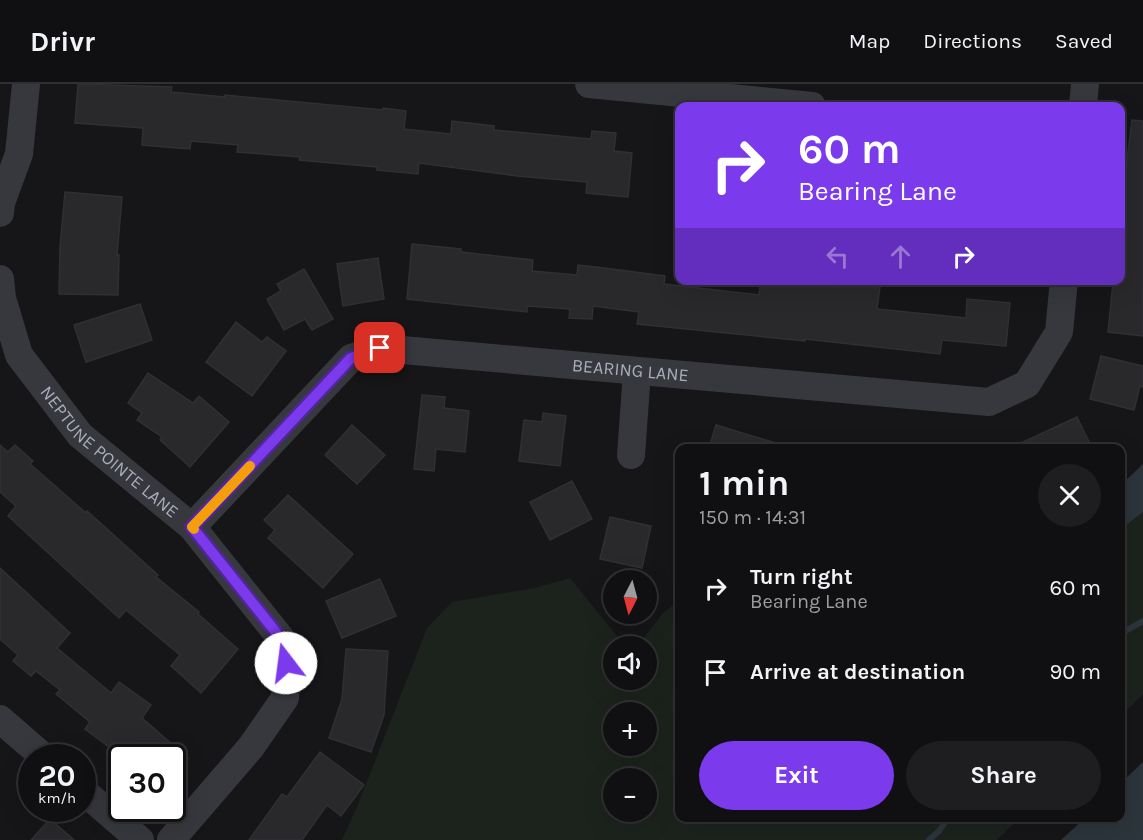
<!DOCTYPE html>
<html lang="en">
<head>
<meta charset="utf-8">
<style>
	body { margin:0; font-family:Karla,sans-serif; background:#1e1e20; color:#f1f3f6; height:100vh; display:flex; flex-direction:column; font-size:22px; white-space:nowrap }
	* { box-sizing:border-box; margin:0 }
	p { font-size:20px; color:#9c9d9f }
	.icon { flex:none; width:33px; height:33px; fill:none; stroke:currentColor; stroke-width:2; stroke-linecap:round; stroke-linejoin:round }
	.map { position:relative; flex:1; overflow:hidden }
	.drawer { position:absolute; left:675px; top:360px; width:450px; height:378px; display:flex; flex-direction:column; background:#101012; border-radius:12px; box-shadow:0 6px 24px #0002,0 0 0 2px #303032 }
	.drawer>* { flex:none }
	.top-card { position:absolute; left:675px; top:18px; width:450px; height:183px; border-radius:12px; box-shadow:0 6px 24px #0002,0 0 0 2px #303032; background:#7c3aed; color:#fff; overflow:hidden }
	.needle { width:39px; rotate:186deg }
	.buttons { position:absolute; left:603px; top:486px; display:grid; gap:12px }
	.buttons a { display:grid; place-items:center; width:54px; height:54px; border-radius:50%; background:#101012; box-shadow:0 6px 24px #0002,0 0 0 2px #303032; font-size:30px }
	.speed { position:absolute; left:18px; top:660px; display:flex; gap:12px; font-size:30px; font-weight:700; text-align:center }
	.speed>* { display:grid; place-content:center; width:78px; height:78px; border-radius:50%; background:#101012; box-shadow:0 6px 24px #0002,0 0 0 2px #303032; line-height:1 }
	.speed small { font-size:15px; font-weight:400 }
	.speed .limit { border:3px solid #111; border-radius:9px; background:#fff; color:#111 }
	.pin { position:absolute; display:grid; place-items:center; width:51px; height:51px; color:#fff; margin:-26px; border-radius:12px; box-shadow:0 3px 9px #0006 }
	.me { position:absolute; width:66px; margin:-33px; rotate:345deg; stroke-linejoin:round; filter:drop-shadow(0 0 4px #0008) }
	.turn { display:flex; align-items:center; gap:21px; height:126px; padding:0 24px; font-size:27px }
	.turn .icon { width:78px; height:78px; stroke-width:2.5 }
	.turn b { display:block; font-size:42px; line-height:51px }
	.lanes { display:flex; align-items:center; height:57px; padding:0 24px; background:#0003; justify-content:center; gap:30px; direction:ltr }
	.lanes .off { opacity:.35 }
	.round { display:grid; place-items:center; flex:none; width:63px; height:63px; border-radius:32px; background:#1e1e20 }
	.headline { display:flex; align-items:center; justify-content:space-between; height:102px; padding:0 24px }
	h1 { font-size:36px; font-weight:700; line-height:45px }
	.action { display:flex; gap:12px; margin-top:auto; padding:12px 24px }
	.action a { flex:1; height:69px; border-radius:36px; background:#7c3aed; color:#fff; font-size:24px; font-weight:700; line-height:69px; text-align:center }
	.action a+a { background:#1e1e20; color:#f1f3f6 }
	ul { padding:0; list-style:none }
	li { display:flex; align-items:center; gap:18px; height:84px; padding:0 24px }
	li div { flex:1 }
	li b { display:block; font-size:22px }
	li em { font-style:normal }
	header { display:flex; align-items:center; gap:36px; box-sizing:border-box; height:84px; padding:0 30px; background:#101012; border-bottom:2px solid #303032 }
	header strong { font-size:28px }
	nav { display:flex; gap:33px; margin-inline-start:auto; font-size:21px }
	.map>svg:first-child { display:block }
	.green { fill:#1c231d; fill-rule:evenodd }
	.water { fill:#2c353c }
	.lines { fill:none; stroke-linecap:round; stroke-linejoin:round }
	.stream { stroke:#2c353c; stroke-width:6 }
	.building { fill:#29292c; stroke:#303034; stroke-width:1.5 }
	.minor { stroke:#37383d; stroke-width:28 }
	.route-casing { stroke:#51269a; stroke-width:15 }
	.route { stroke:#7c3aed; stroke-width:10 }
	.slow { stroke:#f59e0b; stroke-width:10 }
	.labels { text-anchor:middle; dominant-baseline:central; stroke-width:6; stroke-linejoin:round; paint-order:stroke }
	.street-label { font-size:18px; fill:#a8adb8; stroke:#111113 }
</style>
</head>
<body>
<header>
<strong>Drivr</strong>
<nav><a>Map</a><a>Directions</a><a>Saved</a></nav>
</header>
<div class="map">
<svg width="1143" height="756" viewBox="0 0 1143 756">
	<rect width="100%" height="100%" fill="#161618"/>
	<!-- green -->
	<g class="green">
		<path d="M1143,428V610L1121,632L1120,445Z"/>
		<path d="M570,494L621,557L640,559L662,530L679,516L680,734H1019L997,756H342L357,723L427,544L452,518L534,504ZM614,562H646V596H614ZM614,628H646V662H614ZM646,694V728H614V694Z"/>
	</g>
	<!-- water -->
	<g class="water">
		<path d="M1143,380V428L1121,445V401Z"/>
		<path d="M1143,678V756H1061L1085,734H1120L1121,699Z"/>
	</g>
	<g class="lines">
		<!-- stream -->
		<g class="stream">
			<path d="M1120,550L1143,537"/>
			<path d="M929,756L939,747L948,734"/>
		</g>
	</g>
	<!-- building -->
	<g class="building">
		<path d="M78,0L172,3L171,8L225,13V11L383,26V24L406,27L404,45L451,50L452,37L494,42V46L591,55L592,47L616,49L614,67L632,69L628,113L586,109L587,98L517,92L419,79L418,90L377,86V83L299,76L300,73L237,68L238,61L191,57L190,65L142,61L143,44L75,39Z"/>
		<path d="M1132,36L1143,37V252L1108,248L1113,199L1120,200V131Z"/>
		<path d="M65,108L122,113L117,171H119L118,211L59,210L60,163Z"/>
		<path d="M412,160L461,165V168L533,176L532,187L577,191L578,181L596,183L665,192L664,200L759,211L761,196L835,203L836,198L880,203L877,225L966,234L967,215L1010,219L1006,262L942,256L940,270L805,255V257L637,240L639,228L593,222L592,235L569,234L570,225L527,222V228L407,215Z"/>
		<path d="M378,174L384,215L343,222L337,180Z"/>
		<path d="M304,185L333,235L312,246L305,235L284,246L267,215L281,207L277,200Z"/>
		<path d="M140,220L152,256L86,278L74,241Z"/>
		<path d="M236,238L262,258L267,253L286,267L252,312L206,278Z"/>
		<path d="M1101,272L1143,282V303L1140,302L1134,326L1090,315Z"/>
		<path d="M148,289L193,319L199,312L229,338L190,383L160,356L162,353L137,336L142,329L128,319Z"/>
		<path d="M422,311L445,313L444,324L469,327L465,368L436,365L434,387L414,385Z"/>
		<path d="M543,329L566,332L560,382L519,377L524,336L542,338Z"/>
		<path d="M1077,333L1092,364H1010Z"/>
		<path d="M352,341L385,371L357,400L325,371Z"/>
		<path d="M716,341L779,360L778,364H709Z"/>
		<path d="M0,361L8,368L15,361L33,377L30,380L86,429L87,427L158,491L156,493L199,528L198,530L238,565L201,609L171,582L180,571L126,526L119,534L8,432L16,422L0,408Z"/>
		<path d="M572,397L592,435L550,456L530,418Z"/>
		<path d="M288,411L353,470L323,504L268,454L275,446L264,436Z"/>
		<path d="M610,433L651,442L642,484L600,475Z"/>
		<path d="M0,484L70,549L57,564L111,609L119,598L151,621L142,634L188,674H124L85,645L90,638L56,610L60,606L36,587L31,592L13,577L18,571L0,555Z"/>
		<path d="M380,495L396,532L342,554L326,517Z"/>
		<path d="M346,565L388,567L384,631L371,668L329,654L342,615Z"/>
		<path d="M320,668L364,701L341,732L327,721L302,756H249L282,710L287,713Z"/>
		<path d="M50,735L74,756H31Z"/>
	</g>
	<g class="lines">
		<!-- minor -->
		<g class="minor">
			<path d="M589,0L812,22"/>
			<path d="M1083,22L1085,0"/>
			<path d="M0,129L1,119L19,70L26,0"/>
			<path id="s1" d="M0,195L2,214L19,271L80,351L192,443L287,562L285,614L251,663L171,756"/>
			<path d="M631,371L637,288"/>
			<path id="s2" d="M192,443L351,274L380,264L989,318L1027,300L1059,248L1064,196"/>
			<path d="M0,635L45,674"/>
			<path d="M82,706L140,756"/>
		</g>
	</g>
	<g class="lines">
		<defs>
			<path id="route" d="M286,579L287,562L192,443L351,274L380,264"/>
		</defs>
		<!-- route casing -->
		<use href="#route" class="route-casing"/>
		<!-- route -->
		<use href="#route" class="route"/>
		<!-- slow -->
		<path class="slow" d="M194,445L192,443L250,382"/>
	</g>
	<g class="labels">
		<!-- street labels -->
		<g class="street-label">
			<text stroke="none"><textPath href="#s2" startOffset="514">BEARING LANE</textPath></text>
			<text stroke="none"><textPath href="#s1" startOffset="212">NEPTUNE POINTE LANE</textPath></text>
		</g>
	</g>
</svg>
<div class="buttons">
<a><svg class="needle" viewBox="-14 -14 28 28"><path d="M0-13l5 13h-10z" fill="#e53935"/><path d="M0 13l5-13h-10z" fill="#9c9d9f"/></svg></a>
<a><svg class="icon" aria-label="sound" viewBox="0 0 24 24"><path d="M4 9h4l5-4v14l-5-4H4zM17 9q2 3 0 6"/></svg></a>
<a>+</a>
<a>−</a>
</div>
<div class="speed"><div>20<small>km/h</small></div><div class="limit">30</div></div>
<div class="pin" style="left:380px;top:264px;background:#d93025"><svg class="icon" aria-label="arrive" viewBox="0 0 24 24"><path d="M6 21V4h12l-3 4 3 4H6"/></svg></div>
<svg class="me" style="left:286px;top:579px" viewBox="-20 -20 40 40"><circle r="19" fill="#fff"/><path d="M0-13L10 11 0 6-10 11z" fill="#7c3aed"/></svg>
<div class="top-card">
<div class="turn"><svg class="icon" aria-label="right" viewBox="0 0 24 24"><path d="M7 20v-9h11M14 6l5 5-5 5"/></svg><div><b>60 m</b>Bearing Lane</div></div>
<div class="lanes"><svg class="icon off" aria-label="left" viewBox="0 0 24 24"><path d="M17 20v-9H6M10 6l-5 5 5 5"/></svg><svg class="icon off" aria-label="ahead" viewBox="0 0 24 24"><path d="M12 20V5M6 11l6-6 6 6"/></svg><svg class="icon" aria-label="right" viewBox="0 0 24 24"><path d="M7 20v-9h11M14 6l5 5-5 5"/></svg></div>
</div>
<section class="drawer">
<div class="headline"><div><h1>1 min</h1><p>150 m · 14:31</p></div><a class="round"><svg class="icon" aria-label="close" viewBox="0 0 24 24"><path d="M6 6l12 12M18 6L6 18"/></svg></a></div>
<ul>
<li><svg class="icon" aria-label="right" viewBox="0 0 24 24"><path d="M7 20v-9h11M14 6l5 5-5 5"/></svg><div><b>Turn right</b><p>Bearing Lane</p></div><em>60 m</em></li>
<li><svg class="icon" aria-label="arrive" viewBox="0 0 24 24"><path d="M6 21V4h12l-3 4 3 4H6"/></svg><div><b>Arrive at destination</b></div><em>90 m</em></li>
</ul>
<div class="action"><a>Exit</a><a>Share</a></div>
</section>
</div>
</body>
</html>
